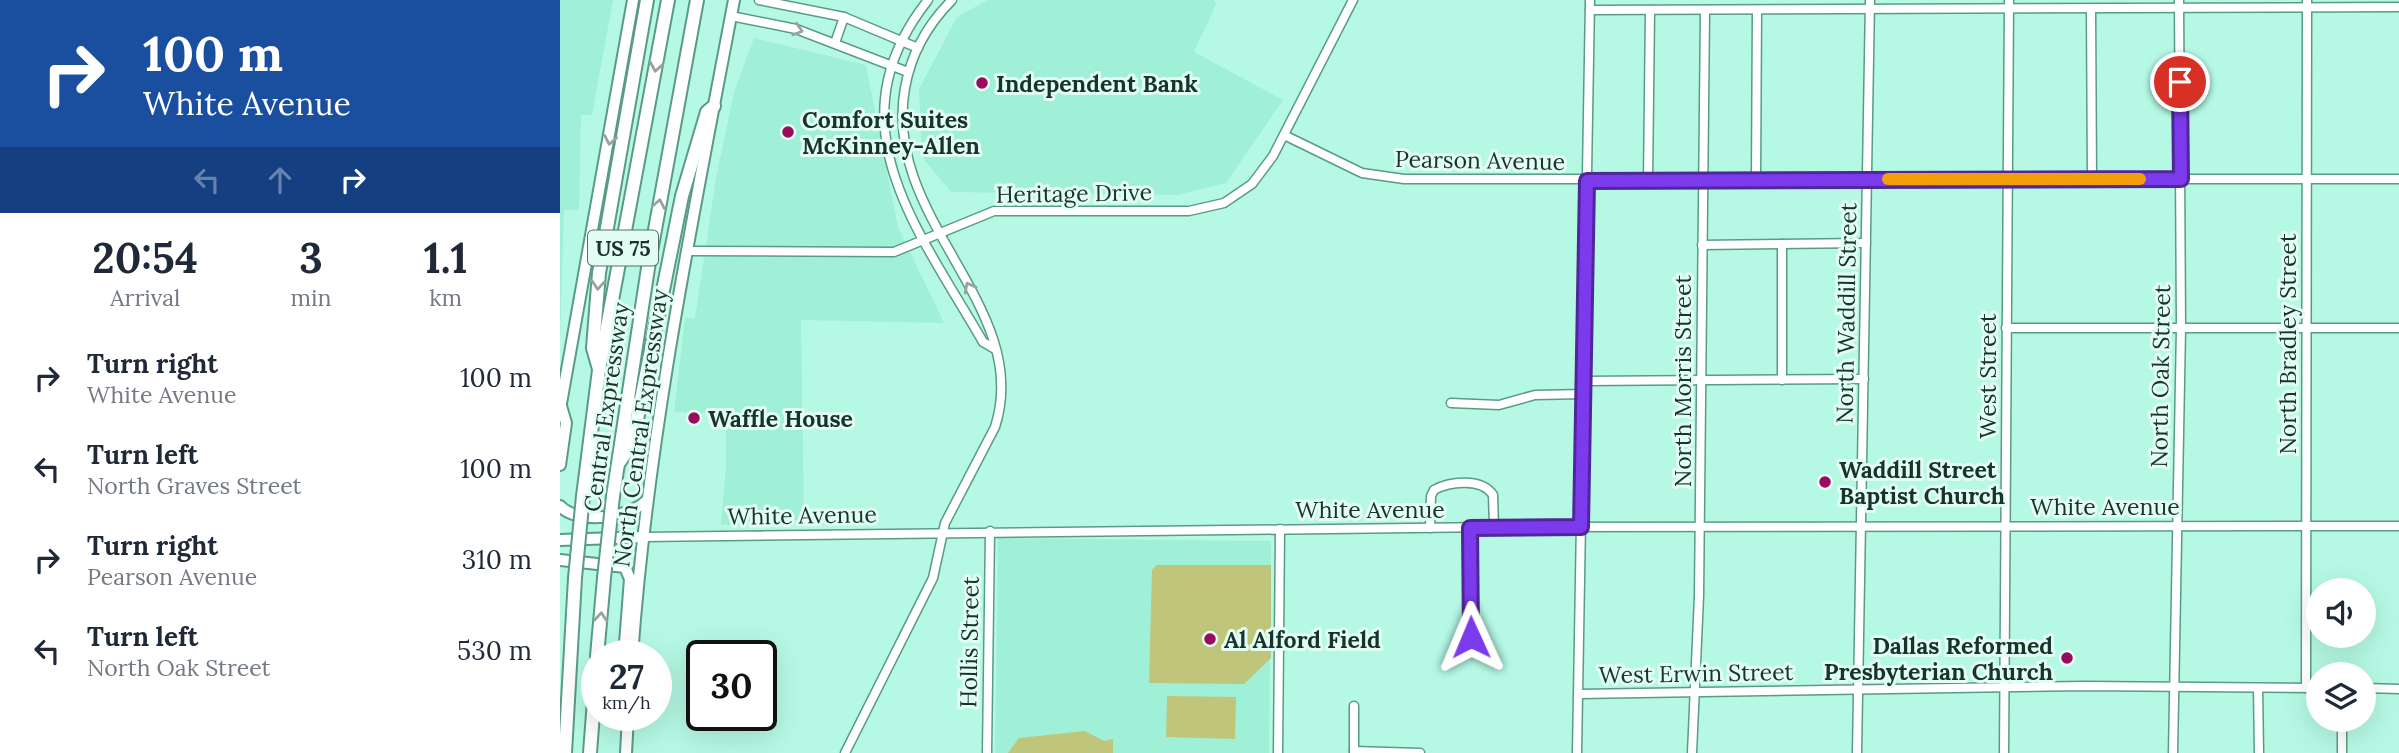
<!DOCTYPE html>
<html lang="en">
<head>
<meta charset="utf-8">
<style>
	body { margin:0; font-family:Lora,serif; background:#f6f6f7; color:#1f2937; height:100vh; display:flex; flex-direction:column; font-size:26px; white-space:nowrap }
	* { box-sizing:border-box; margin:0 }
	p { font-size:23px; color:#747a83 }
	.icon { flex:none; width:38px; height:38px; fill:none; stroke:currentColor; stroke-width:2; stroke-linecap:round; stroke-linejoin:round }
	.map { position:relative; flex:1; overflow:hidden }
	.details { display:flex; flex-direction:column; background:#fff; width:560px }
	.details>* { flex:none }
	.banner { background:#1a4fa0; color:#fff; overflow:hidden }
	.controls { position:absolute; left:1746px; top:578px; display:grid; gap:14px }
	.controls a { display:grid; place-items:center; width:70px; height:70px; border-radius:50%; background:#fff; box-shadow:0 7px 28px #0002; font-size:35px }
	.speed { position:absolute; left:21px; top:640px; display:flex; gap:14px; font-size:35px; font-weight:700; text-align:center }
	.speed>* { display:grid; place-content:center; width:91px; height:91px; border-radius:50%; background:#fff; box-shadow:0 7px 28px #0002; line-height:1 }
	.speed small { font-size:18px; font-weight:400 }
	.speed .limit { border:4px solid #111; border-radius:10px; background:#fff; color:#111 }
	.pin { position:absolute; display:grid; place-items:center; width:60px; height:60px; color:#fff; margin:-30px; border:4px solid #fff; border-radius:50%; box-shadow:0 2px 7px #0007 }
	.me { position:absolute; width:77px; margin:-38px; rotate:359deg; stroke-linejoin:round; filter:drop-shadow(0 0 5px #0008) }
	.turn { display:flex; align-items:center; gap:24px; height:147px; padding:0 28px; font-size:32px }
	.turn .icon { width:91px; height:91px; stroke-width:2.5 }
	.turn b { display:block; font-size:49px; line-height:60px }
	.lanes { display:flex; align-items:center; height:66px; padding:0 28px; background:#0003; justify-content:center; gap:35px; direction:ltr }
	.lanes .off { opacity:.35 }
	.eta { display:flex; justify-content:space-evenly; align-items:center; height:119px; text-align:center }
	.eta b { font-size:42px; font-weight:800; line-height:49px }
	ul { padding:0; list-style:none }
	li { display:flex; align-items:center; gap:21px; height:91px; padding:0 28px }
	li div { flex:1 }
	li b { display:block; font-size:26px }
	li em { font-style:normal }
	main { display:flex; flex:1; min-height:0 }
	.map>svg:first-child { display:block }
	.built { fill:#a0efd7 }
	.green { fill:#bfc67c }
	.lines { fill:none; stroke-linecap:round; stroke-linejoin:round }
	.minor-casing { stroke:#599b88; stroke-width:11 }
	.major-casing { stroke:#599b88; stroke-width:14 }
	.highway-casing { stroke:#599b88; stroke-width:16 }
	.minor { stroke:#fff; stroke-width:8 }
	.major { stroke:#fff; stroke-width:10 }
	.highway { stroke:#fff; stroke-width:12 }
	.highway-bridge-casing { stroke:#599b88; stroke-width:16; stroke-linecap:butt }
	.highway-bridge { stroke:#fff; stroke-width:12 }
	.oneway { stroke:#97a3a0 }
	.route-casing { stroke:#51269a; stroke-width:18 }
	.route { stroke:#7c3aed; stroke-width:12 }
	.slow { stroke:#f59e0b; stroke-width:12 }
	.poi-dot { fill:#990b5e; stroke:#e2fdf4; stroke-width:2.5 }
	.labels { text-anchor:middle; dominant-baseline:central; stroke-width:6; stroke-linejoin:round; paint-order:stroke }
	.shield { fill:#e2fdf4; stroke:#547067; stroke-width:2 }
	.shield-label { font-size:21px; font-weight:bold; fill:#17332b }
	.poi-label { font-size:23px; font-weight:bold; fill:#17332b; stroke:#e2fdf4; text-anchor:start }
	.street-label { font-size:23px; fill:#17332b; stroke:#e2fdf4 }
</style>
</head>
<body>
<main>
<section class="details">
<div class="banner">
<div class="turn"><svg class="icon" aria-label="right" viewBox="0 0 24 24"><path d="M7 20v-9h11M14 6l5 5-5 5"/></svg><div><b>100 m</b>White Avenue</div></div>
<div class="lanes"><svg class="icon off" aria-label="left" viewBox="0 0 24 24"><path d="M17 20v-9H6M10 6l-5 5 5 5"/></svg><svg class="icon off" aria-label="ahead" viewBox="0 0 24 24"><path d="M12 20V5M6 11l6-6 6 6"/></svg><svg class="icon" aria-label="right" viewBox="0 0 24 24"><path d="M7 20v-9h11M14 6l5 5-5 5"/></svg></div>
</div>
<div class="eta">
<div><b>20:54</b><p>Arrival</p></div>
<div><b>3</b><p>min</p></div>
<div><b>1.1</b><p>km</p></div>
</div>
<ul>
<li><svg class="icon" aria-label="right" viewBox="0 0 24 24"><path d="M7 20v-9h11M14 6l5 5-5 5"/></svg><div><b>Turn right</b><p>White Avenue</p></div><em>100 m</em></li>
<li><svg class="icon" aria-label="left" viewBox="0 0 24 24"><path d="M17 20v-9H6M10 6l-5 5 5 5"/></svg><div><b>Turn left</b><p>North Graves Street</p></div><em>100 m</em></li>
<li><svg class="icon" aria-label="right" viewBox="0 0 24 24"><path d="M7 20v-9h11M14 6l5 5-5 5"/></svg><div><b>Turn right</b><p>Pearson Avenue</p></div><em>310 m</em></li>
<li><svg class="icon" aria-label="left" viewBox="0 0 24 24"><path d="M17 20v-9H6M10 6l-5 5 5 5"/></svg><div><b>Turn left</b><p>North Oak Street</p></div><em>530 m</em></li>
</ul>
</section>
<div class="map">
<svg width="1839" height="753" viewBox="0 0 1839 753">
	<rect width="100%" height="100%" fill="#b5f9e4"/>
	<!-- built -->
	<g class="built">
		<path d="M0,0H53L32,115H21L19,210H4L0,340Z"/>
		<path d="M428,0H654L656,4L634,52L723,100L666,183L618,195L391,192L362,157L359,89L397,17Z"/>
		<path d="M194,38L306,65L338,227L384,323L241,320L244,523L161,525L166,467V414L114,412L125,318H135L156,178L174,92Z"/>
		<path d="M438,538L711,541L709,753H435Z"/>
	</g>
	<!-- green -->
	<g class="green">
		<path d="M597,565H711V658L684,684L589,683L592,570Z"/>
		<path d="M607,696L676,697L675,739L606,737Z"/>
		<path d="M525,731L544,741L553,739V753H448L459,738Z"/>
	</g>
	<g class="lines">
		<defs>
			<g id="minor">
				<path d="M199,0L284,17L358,48"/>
				<path d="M368,0C270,124 358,229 423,342L435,349"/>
				<path d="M1531,9L1532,180"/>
				<path d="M1030,10L1839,7"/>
				<path d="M171,16L236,29L348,72"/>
				<path d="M275,43L284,17"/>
				<path d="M724,135L802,173L844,179H1839"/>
				<path d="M1196,178L1197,10"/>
				<path d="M1088,181L1090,10"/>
				<path d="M1222,244V380"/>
				<path d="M1142,245L1306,243"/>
				<path d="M128,251L334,252L434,211H629L664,203L692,184L713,156L793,0"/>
				<path d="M1446,328H1839"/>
				<path d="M1024,381L1304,379"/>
				<path d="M891,403L939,405L975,395L1024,394"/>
				<path d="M870,528L871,496L874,490C890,481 922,478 933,495L934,527"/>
				<path d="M910,528L911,637"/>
				<path d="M83,537L934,527L1839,526"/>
				<path d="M1698,688L1699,753"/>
				<path d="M1746,688L1747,0"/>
				<path d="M1804,688L1839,689"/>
				<path d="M1019,694L1524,686L1759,688"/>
				<path d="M1782,719V753"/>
				<path d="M794,751L860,753"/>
				<path d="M285,753L373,578L385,523L435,427C474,307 321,219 345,88C351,54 368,24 392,0"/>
				<path d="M427,753L430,531"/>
				<path d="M718,753L720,529"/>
				<path d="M794,753V706"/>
				<path d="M1017,753L1030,0"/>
				<path d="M1132,753L1139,596L1145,10"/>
				<path d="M1297,753L1310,0"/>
				<path d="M1444,753L1449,0"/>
				<path d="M1613,753L1621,328L1619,0"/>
			</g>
			<g id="major">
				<path d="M0,409L73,0"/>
				<path d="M0,465L6,423L1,406"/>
				<path d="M0,506C18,525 71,518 87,500"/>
				<path d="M0,540L83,537"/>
				<path d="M0,560L65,567L70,579L64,656"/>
				<path d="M72,656C88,435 133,217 174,0"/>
				<path d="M66,753L68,716"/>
			</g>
			<g id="highway">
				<path d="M39,369L33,348L39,273L87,0"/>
				<path d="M58,464L72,444L122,196L147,112L154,106"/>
				<path d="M23,496L39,370L108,0"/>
				<path d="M53,496L88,268L137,0"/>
				<path d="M37,656L44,578"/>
				<path d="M5,753L15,578"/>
				<path d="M30,753L37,661"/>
			</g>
		</defs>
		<!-- minor casing -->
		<use href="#minor" class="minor-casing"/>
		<!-- major casing -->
		<use href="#major" class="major-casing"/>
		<!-- highway casing -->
		<use href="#highway" class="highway-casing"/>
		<!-- minor -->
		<use href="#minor" class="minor"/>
		<!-- major -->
		<use href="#major" class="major"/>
		<!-- highway -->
		<use href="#highway" class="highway"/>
		<defs>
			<g id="highway-bridge">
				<path d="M15,578L23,496"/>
				<path d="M44,578L53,496"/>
			</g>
		</defs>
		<!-- highway-bridge casing -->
		<use href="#highway-bridge" class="highway-bridge-casing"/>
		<!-- highway-bridge -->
		<use href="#highway-bridge" class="highway-bridge"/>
	</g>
	<!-- one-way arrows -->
	<defs><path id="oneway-chevron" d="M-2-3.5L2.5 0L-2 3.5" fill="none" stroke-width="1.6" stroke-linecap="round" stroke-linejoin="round" transform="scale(1.75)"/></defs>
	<g class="oneway">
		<use href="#oneway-chevron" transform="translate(238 30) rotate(17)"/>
		<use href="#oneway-chevron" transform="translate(96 67) rotate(100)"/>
		<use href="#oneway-chevron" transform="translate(50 140) rotate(101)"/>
		<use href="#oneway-chevron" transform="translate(99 204) rotate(-79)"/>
		<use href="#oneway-chevron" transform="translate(38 285) rotate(95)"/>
		<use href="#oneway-chevron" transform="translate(409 287) rotate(-118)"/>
		<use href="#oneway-chevron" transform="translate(41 617) rotate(-85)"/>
	</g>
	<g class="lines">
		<defs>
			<path id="route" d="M911,637L910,528L1021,527L1027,181L1621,179L1620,82"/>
		</defs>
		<!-- route casing -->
		<use href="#route" class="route-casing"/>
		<!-- route -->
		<use href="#route" class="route"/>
		<!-- slow -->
		<path class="slow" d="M1328,179H1580"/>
	</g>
	<!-- markers -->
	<g class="poi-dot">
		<circle cx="422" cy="83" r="7"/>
		<circle cx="228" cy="132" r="7"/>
		<circle cx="134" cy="418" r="7"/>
		<circle cx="1265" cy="482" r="7"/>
		<circle cx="650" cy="639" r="7"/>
		<circle cx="1507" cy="658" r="7"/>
	</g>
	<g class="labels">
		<!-- shield labels -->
		<rect class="shield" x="28" y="230.5" width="70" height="35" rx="5"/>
		<g class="shield-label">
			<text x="63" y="248">US 75</text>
		</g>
		<!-- poi labels -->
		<g class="poi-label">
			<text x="436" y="83">Independent Bank</text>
			<text x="242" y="119">Comfort Suites<tspan x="242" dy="26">McKinney-Allen</tspan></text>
			<text x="148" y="418">Waffle House</text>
			<text x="1279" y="469">Waddill Street<tspan x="1279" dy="26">Baptist Church</tspan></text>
			<text x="664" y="639">Al Alford Field</text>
			<text x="1493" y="645" text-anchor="end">Dallas Reformed<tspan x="1493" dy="26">Presbyterian Church</tspan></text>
		</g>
		<!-- street labels -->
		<g class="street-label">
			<text transform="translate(920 160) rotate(1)">Pearson Avenue</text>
			<text transform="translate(514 193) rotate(-1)">Heritage Drive</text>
			<text transform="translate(1286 313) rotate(-89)">North Waddill Street</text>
			<text transform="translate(1727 344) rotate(-90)">North Bradley Street</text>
			<text transform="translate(1427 376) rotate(-90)">West Street</text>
			<text transform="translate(1600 376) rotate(-89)">North Oak Street</text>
			<text transform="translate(1122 381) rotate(-90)">North Morris Street</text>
			<text transform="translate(46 407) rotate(-82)">Central Expressway</text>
			<text transform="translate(80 428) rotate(-82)">North Central Expressway</text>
			<text x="1545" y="506">White Avenue</text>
			<text x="810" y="509">White Avenue</text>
			<text transform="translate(242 515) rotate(-1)">White Avenue</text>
			<text transform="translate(409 642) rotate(-89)">Hollis Street</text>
			<text transform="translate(1136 673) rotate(-1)">West Erwin Street</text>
		</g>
	</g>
</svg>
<div class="controls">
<a><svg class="icon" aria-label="sound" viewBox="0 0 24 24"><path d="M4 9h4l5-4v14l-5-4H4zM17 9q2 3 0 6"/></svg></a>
<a><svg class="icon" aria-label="layers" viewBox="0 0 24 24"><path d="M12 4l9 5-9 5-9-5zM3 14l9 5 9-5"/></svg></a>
</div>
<div class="speed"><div>27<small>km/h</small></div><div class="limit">30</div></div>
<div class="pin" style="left:1620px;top:82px;background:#d93025"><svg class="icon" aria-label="arrive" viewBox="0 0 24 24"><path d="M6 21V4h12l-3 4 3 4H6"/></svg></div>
<svg class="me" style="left:911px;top:637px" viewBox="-20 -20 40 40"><path d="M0-17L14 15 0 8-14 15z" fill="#7c3aed" stroke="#fff" stroke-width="4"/></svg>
</div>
</main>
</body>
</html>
